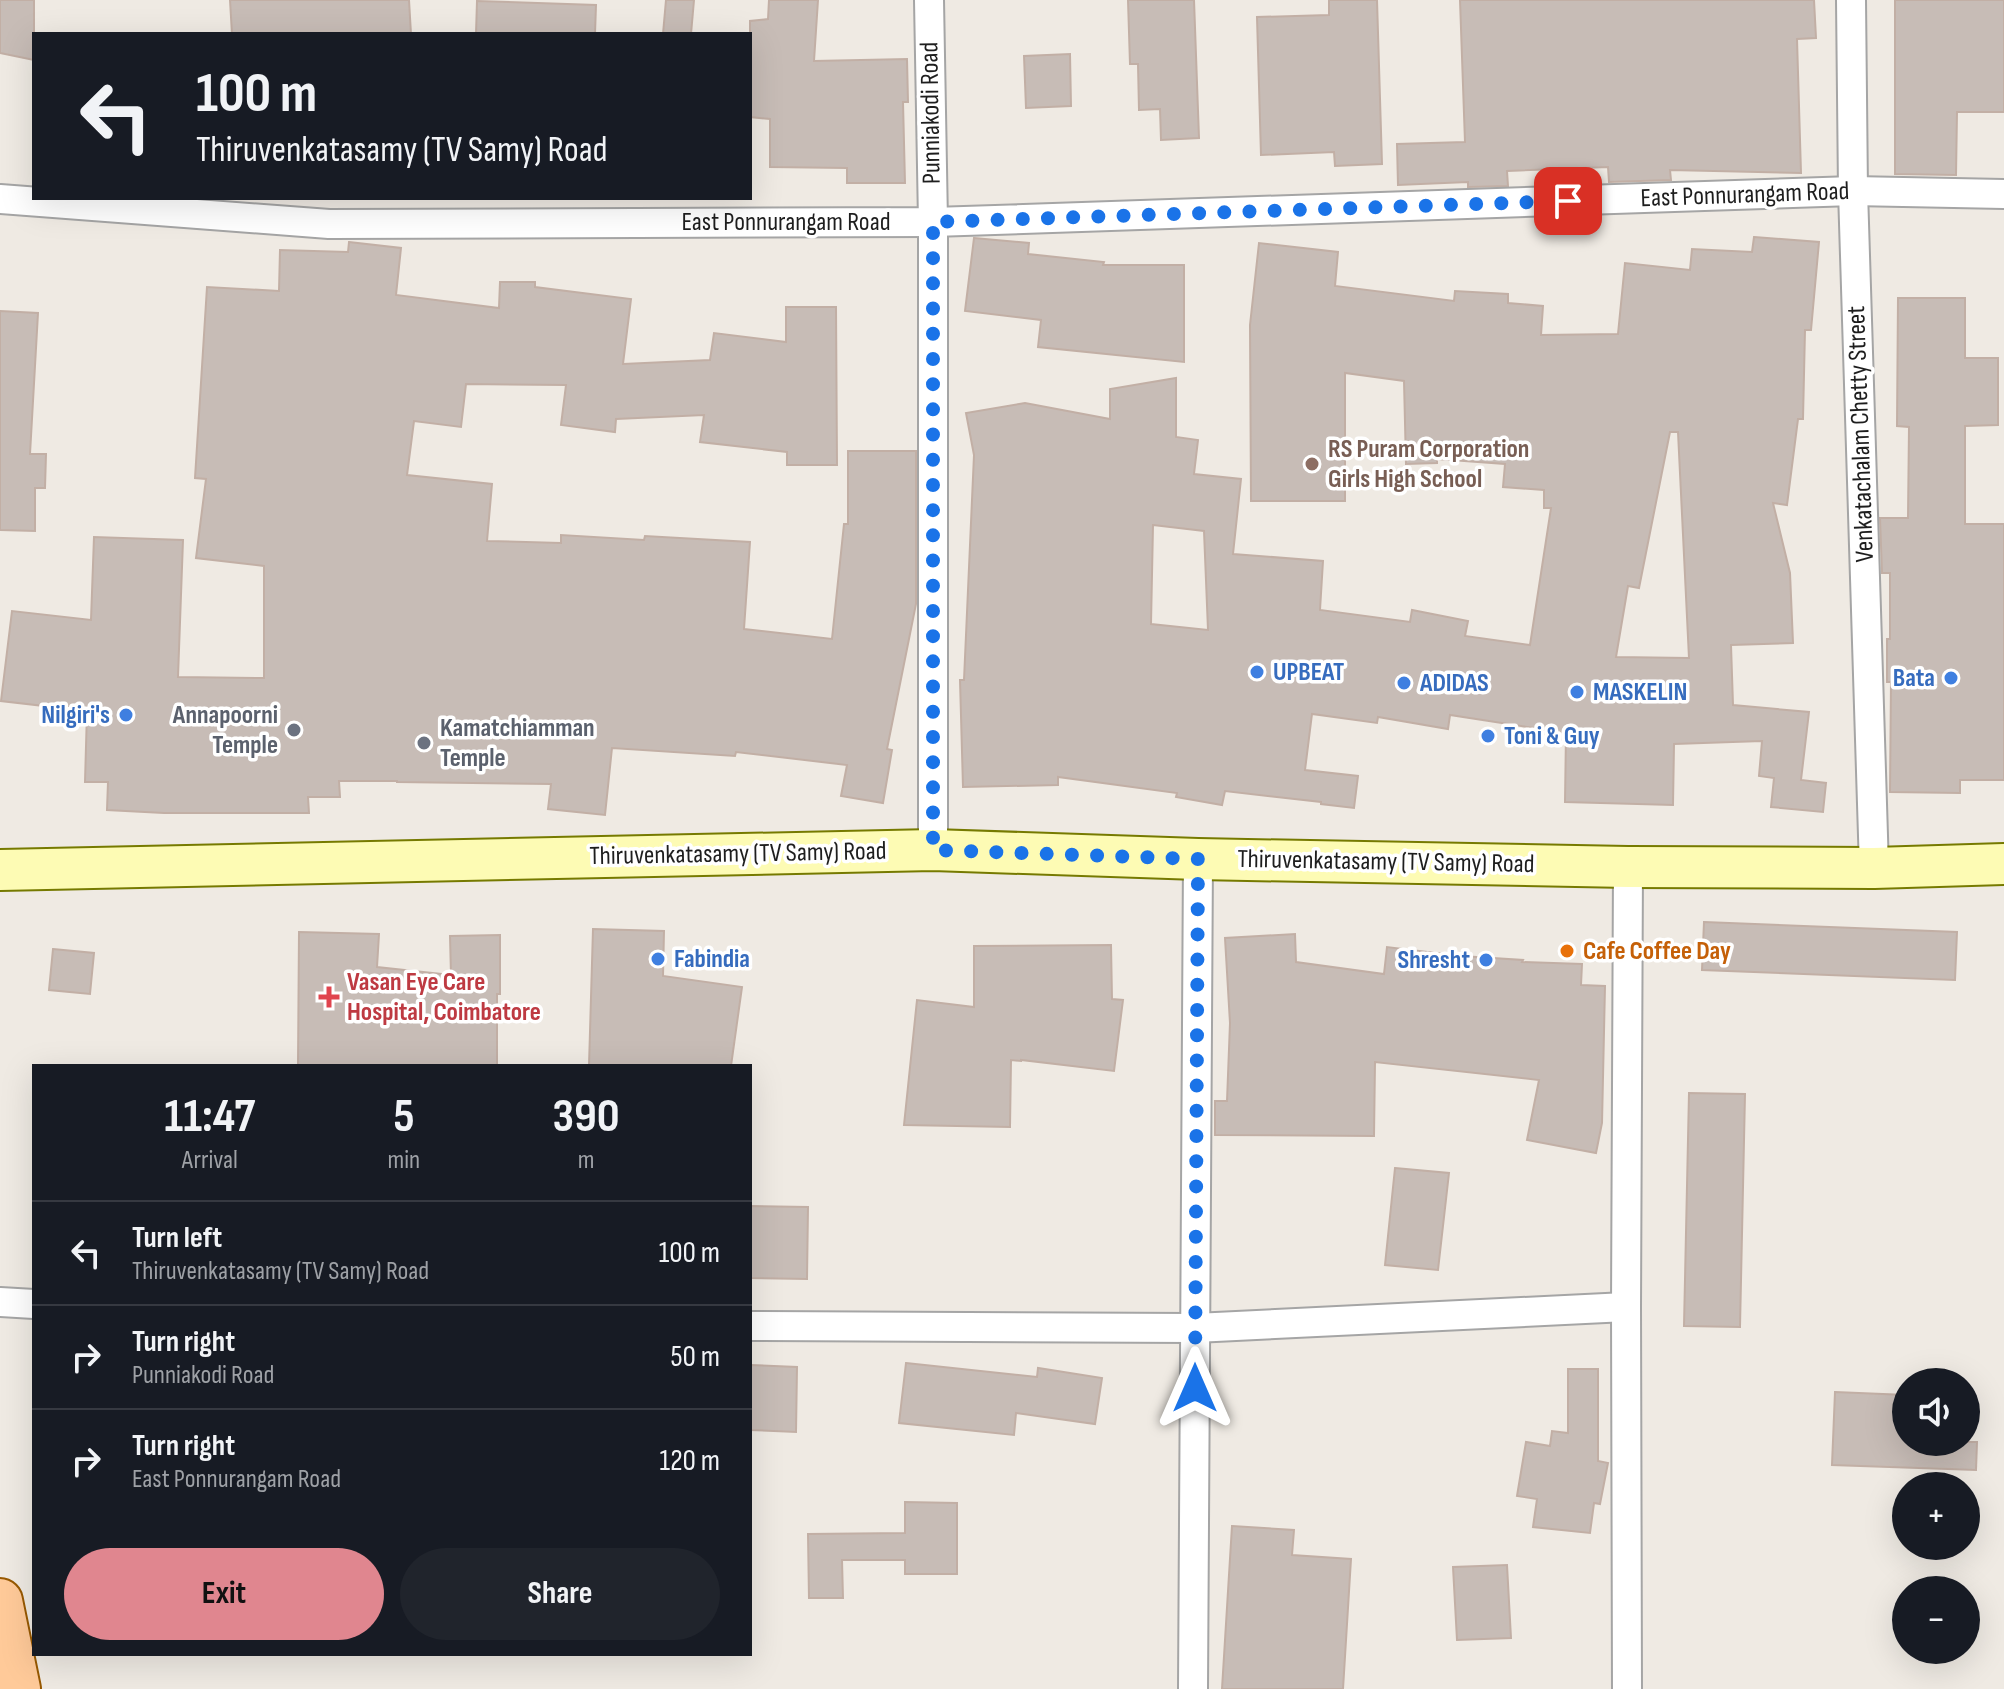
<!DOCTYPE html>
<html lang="en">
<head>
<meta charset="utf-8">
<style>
	body { margin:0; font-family:"Sofia Sans Condensed",sans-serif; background:#20242c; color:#f1f3f6; height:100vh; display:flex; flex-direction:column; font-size:30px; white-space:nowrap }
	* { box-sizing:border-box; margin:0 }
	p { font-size:26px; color:#9ea1a6 }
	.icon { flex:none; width:44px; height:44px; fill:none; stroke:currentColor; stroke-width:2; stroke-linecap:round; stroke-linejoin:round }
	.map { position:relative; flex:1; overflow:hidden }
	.panel { position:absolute; left:32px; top:1064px; width:720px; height:592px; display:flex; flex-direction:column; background:#171b24; border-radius:0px; box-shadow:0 8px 32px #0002 }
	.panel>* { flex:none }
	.banner { position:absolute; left:32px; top:32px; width:720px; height:168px; border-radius:0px; box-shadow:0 8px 32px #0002; background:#171b24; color:#f1f3f6; overflow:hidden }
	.controls { position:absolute; left:1892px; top:1368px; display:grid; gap:16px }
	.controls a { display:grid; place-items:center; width:88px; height:88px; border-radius:50%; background:#171b24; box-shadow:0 8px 32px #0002; font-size:40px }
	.pin { position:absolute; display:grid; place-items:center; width:68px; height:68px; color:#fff; margin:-34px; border-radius:16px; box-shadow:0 4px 12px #0006 }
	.me { position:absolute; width:88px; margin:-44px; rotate:0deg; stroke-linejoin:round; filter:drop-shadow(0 0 6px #0008) }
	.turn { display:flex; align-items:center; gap:28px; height:168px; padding:0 32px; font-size:36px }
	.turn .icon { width:104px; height:104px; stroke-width:2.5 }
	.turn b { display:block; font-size:56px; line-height:68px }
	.eta { display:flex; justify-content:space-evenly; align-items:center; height:136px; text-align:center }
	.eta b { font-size:48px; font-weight:700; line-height:56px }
	.action { display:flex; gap:16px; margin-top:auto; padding:16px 32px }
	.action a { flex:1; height:92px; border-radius:48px; background:#e0868f; color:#111; font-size:32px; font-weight:700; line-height:92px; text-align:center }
	.action a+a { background:#20242c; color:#f1f3f6 }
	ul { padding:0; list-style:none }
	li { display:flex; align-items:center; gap:24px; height:104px; padding:0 32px; border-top:2px solid #363941 }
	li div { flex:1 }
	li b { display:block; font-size:30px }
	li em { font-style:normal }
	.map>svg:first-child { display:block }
	.building { fill:#c7bcb6; stroke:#c2afa5; stroke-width:2; fill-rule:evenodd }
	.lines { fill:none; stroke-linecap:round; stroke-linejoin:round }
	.street-casing { stroke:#a5a5a5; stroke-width:32 }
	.secondary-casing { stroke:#767a00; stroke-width:44 }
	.primary-casing { stroke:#985900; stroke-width:48 }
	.street { stroke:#fff; stroke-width:28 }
	.secondary { stroke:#fdfbb4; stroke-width:40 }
	.primary { stroke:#ffca99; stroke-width:44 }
	.route { stroke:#1a73e8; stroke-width:14; stroke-dasharray:0 25.2 }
	.education-dot { fill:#8d6e63; stroke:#fff; stroke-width:3 }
	.shop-dot { fill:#3f7fe0; stroke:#fff; stroke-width:3 }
	.worship-dot { fill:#6b7280; stroke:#fff; stroke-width:3 }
	.food-dot { fill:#e8710a; stroke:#fff; stroke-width:3 }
	.health-dot { fill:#e0444e; stroke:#fff; stroke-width:3 }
	.labels { text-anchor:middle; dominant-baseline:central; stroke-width:7; stroke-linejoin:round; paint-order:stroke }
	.street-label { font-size:26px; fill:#1e1e1e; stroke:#fff }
	.education-label { font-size:26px; font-weight:bold; fill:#785e54; stroke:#fff; text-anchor:start }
	.shop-label { font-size:26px; font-weight:bold; fill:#366cbe; stroke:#fff; text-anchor:start }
	.worship-label { font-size:26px; font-weight:bold; fill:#5b616d; stroke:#fff; text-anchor:end }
	.food-label { font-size:26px; font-weight:bold; fill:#c56008; stroke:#fff; text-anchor:start }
	.health-label { font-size:26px; font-weight:bold; fill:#be3a42; stroke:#fff; text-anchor:start }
</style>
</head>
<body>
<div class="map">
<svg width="2004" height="1689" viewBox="0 0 2004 1689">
	<rect width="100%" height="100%" fill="#efeae3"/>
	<!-- building -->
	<g class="building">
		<path d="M0,0H34V60L0,53Z"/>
		<path d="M230,0H409L411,34H232Z"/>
		<path d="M666,0H694L691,34H663Z"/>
		<path d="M769,0H818L814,61L907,59L908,102H903L905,183H847V168L770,167V119L750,117V21L768,19Z"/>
		<path d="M1128,0H1194L1199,138L1161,140L1160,109L1139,110L1138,64H1130Z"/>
		<path d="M1329,0H1377L1382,164L1335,166L1334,152L1261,155L1257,17L1329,15Z"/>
		<path d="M1460,0H1814L1816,38L1797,39L1801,173L1670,170L1671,180L1609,182L1608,167L1507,171L1508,186L1468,187V182L1398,185L1397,144L1465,142Z"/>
		<path d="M1895,0H2004V112H1957L1956,175L1895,174Z"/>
		<path d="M477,1L596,5L595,34H476Z"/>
		<path d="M1070,54L1071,106L1026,108L1024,56Z"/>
		<path d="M1754,237L1819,242L1811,330H1805L1803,419H1798L1787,505L1773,503L1790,573L1793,643L1731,645L1733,705L1809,712L1801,780L1826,783L1823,812L1771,807L1774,778L1759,776L1762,741L1674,744L1673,805L1565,802L1566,733L1450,715L1448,729L1378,717L1377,723L1312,714L1305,770L1358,776L1354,808L1321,804V802L1225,791L1222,805L1176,797L1177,793L1058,777V785L963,787L960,680H964L974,455L966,413L1025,403L1110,419V389L1176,378V437L1198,440L1194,474L1241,479L1233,554L1323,561L1320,610L1410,622L1412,610L1468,621L1465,636L1530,645L1551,508H1544V490L1503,487L1505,464L1437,459V463L1406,464L1404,381L1345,373V501H1251L1250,325L1259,243L1338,252L1335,286L1454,301L1455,291L1508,294V303L1543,306L1541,335L1618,334L1625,263L1690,270L1692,249L1752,252ZM1670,432H1678L1689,658L1616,657L1628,586L1639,588ZM1153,525L1204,531L1208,630L1151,624Z"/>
		<path d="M974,238L1029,243L1028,254L1104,262L1103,265H1184V362L1038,347L1041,320L965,311Z"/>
		<path d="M349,242L401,248L396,295L499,308L500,282H535V287L631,299L623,364L710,360L714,333L786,342V307H836L837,465H787V452L700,442L704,415L616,419L615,432L561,425L566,385L466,384L461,427L414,421L407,475L492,484L487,541L561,543V535L644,540L645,536L750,542L744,629L832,639L844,524H848V451H916V604L887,749L892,750L883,803L841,796L847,765L736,752L735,756L612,748L605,815L548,809L551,784L397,782V781H339L340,797H308L309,813H164L107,810L108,782H85L87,711L1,701L12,611L91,620L94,537L183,540L178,677L264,678V566L196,558L206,479L195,478L207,287L279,291L280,250L348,252Z"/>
		<path d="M1898,298H1965V358H1998V425L1965,426V524H2004V780H1960V793L1890,792L1891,682H1887V639H1890V573H1882L1880,518H1908L1909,427L1897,426Z"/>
		<path d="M0,311L38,313L30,454H46L45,488H35V531L0,530Z"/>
		<path d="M1704,922L1957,932L1955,980L1702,970Z"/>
		<path d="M593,929L664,931L663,976L742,987L731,1066H589Z"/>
		<path d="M299,932L379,934L377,967L451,975L450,936L500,935V994H497V1066H298Z"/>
		<path d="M1295,934L1296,962L1384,974L1387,947L1461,956L1523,960L1522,962L1582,964L1581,985L1605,986L1602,1123L1596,1153L1527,1140L1539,1080L1375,1062L1374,1136L1215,1135V1101H1227L1230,1023L1225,938Z"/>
		<path d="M1111,945L1112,999L1123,1000L1114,1071L1021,1060V1061L1011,1060L1010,1127L904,1125L917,1000L974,1007V946Z"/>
		<path d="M53,949L94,953L90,994L49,990Z"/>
		<path d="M1689,1093L1745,1094L1740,1327L1684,1326Z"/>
		<path d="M1395,1168L1449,1173L1438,1270L1385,1265Z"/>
		<path d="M750,1206L808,1207L807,1279L750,1278Z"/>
		<path d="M906,1363L1037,1377L1038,1368L1102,1378L1095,1424L1016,1413L1014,1435L899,1423Z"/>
		<path d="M750,1365L797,1367L796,1432L750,1430Z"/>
		<path d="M1568,1369H1598V1461L1608,1463L1600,1504L1594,1503L1590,1533L1533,1527L1537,1499L1517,1496L1526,1442L1550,1446L1552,1431L1568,1433Z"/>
		<path d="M1835,1392L1906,1395V1442H1977L1976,1470L1832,1465Z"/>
		<path d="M905,1502L957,1503V1574H905V1560H842L843,1598H809L808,1534L905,1533Z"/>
		<path d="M1232,1526L1294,1530L1292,1555L1351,1559L1343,1689H1222Z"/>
		<path d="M1507,1565L1511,1638L1457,1640L1453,1567Z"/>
	</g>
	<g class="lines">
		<defs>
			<g id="street">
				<path d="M929,0L933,222V850"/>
				<path d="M1851,0L1853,191L1874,868"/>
				<path d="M0,199L329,224L933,222L1853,191L2004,194"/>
				<path d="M0,1302L34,1304"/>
				<path d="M750,1326L1195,1328L1626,1307"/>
				<path d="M1193,1689L1198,859"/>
				<path d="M1627,1689L1626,1307L1628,867"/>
			</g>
			<path id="secondary" d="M0,870L933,850L1198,859L1628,867L1874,868L2004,864"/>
			<path id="primary" d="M0,1601L18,1689"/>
		</defs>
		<!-- street casing -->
		<use href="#street" class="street-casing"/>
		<!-- secondary casing -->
		<use href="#secondary" class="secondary-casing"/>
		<!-- primary casing -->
		<use href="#primary" class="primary-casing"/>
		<!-- street -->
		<use href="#street" class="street"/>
		<!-- secondary -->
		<use href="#secondary" class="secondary"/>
		<!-- primary -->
		<use href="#primary" class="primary"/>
	</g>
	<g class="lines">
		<!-- route -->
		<path class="route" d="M1195,1388L1198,859L933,850V222L1568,201"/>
	</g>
	<!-- markers -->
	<circle class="education-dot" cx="1312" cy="464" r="8"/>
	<g class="shop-dot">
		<circle cx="1257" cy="672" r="8"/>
		<circle cx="1951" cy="678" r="8"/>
		<circle cx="1404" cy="683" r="8"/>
		<circle cx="1577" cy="692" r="8"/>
		<circle cx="126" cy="715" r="8"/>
		<circle cx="1488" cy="736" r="8"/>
		<circle cx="658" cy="959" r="8"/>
		<circle cx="1486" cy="960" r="8"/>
	</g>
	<g class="worship-dot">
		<circle cx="294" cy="730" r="8"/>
		<circle cx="424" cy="743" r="8"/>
	</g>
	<circle class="food-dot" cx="1567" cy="951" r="8"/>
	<path class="health-dot" d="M325 985h8v8h8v8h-8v8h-8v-8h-8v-8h8z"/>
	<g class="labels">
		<!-- street labels -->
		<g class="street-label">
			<text transform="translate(931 113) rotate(-91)">Punniakodi Road</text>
			<text transform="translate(1745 195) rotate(-2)">East Ponnurangam Road</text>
			<text x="786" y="222">East Ponnurangam Road</text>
			<text transform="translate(1861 434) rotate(-92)">Venkatachalam Chetty Street</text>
			<text transform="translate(738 854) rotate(-1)">Thiruvenkatasamy (TV Samy) Road</text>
			<text transform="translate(1386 862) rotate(1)">Thiruvenkatasamy (TV Samy) Road</text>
		</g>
		<!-- education labels -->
		<g class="education-label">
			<text x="1328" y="449">RS Puram Corporation<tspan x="1328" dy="30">Girls High School</tspan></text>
		</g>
		<!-- shop labels -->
		<g class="shop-label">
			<text x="1273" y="672">UPBEAT</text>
			<text x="1935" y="678" text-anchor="end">Bata</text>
			<text x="1420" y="683">ADIDAS</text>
			<text x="1593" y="692">MASKELIN</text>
			<text x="110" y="715" text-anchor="end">Nilgiri's</text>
			<text x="1504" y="736">Toni &amp; Guy</text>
			<text x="674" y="959">Fabindia</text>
			<text x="1470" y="960" text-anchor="end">Shresht</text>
		</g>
		<!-- worship labels -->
		<g class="worship-label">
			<text x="278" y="715">Annapoorni<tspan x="278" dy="30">Temple</tspan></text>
			<text x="440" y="728" text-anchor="start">Kamatchiamman<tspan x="440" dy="30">Temple</tspan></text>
		</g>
		<!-- food labels -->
		<g class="food-label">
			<text x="1583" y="951">Cafe Coffee Day</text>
		</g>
		<!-- health labels -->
		<g class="health-label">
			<text x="347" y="982">Vasan Eye Care<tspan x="347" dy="30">Hospital, Coimbatore</tspan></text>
		</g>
	</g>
</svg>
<div class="controls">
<a><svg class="icon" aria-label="sound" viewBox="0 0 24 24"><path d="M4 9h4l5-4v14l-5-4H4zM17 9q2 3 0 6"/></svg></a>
<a>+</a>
<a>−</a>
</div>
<div class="pin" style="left:1568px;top:201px;background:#d93025"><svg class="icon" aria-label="arrive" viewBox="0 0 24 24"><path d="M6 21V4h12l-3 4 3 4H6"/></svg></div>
<svg class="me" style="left:1195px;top:1388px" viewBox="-20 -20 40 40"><path d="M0-17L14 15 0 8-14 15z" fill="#1a73e8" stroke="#fff" stroke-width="4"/></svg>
<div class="banner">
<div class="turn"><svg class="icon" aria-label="left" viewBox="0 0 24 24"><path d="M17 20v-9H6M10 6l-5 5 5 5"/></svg><div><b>100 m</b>Thiruvenkatasamy (TV Samy) Road</div></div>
</div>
<section class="panel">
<div class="eta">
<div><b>11:47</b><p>Arrival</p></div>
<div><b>5</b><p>min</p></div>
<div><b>390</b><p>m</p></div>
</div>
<ul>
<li><svg class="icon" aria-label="left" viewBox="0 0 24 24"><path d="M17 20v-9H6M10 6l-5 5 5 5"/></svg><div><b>Turn left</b><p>Thiruvenkatasamy (TV Samy) Road</p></div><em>100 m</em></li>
<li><svg class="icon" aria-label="right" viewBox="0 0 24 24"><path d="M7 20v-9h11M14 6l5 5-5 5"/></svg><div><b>Turn right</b><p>Punniakodi Road</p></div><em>50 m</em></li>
<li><svg class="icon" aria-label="right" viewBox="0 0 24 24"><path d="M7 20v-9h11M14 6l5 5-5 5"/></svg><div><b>Turn right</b><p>East Ponnurangam Road</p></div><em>120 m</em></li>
</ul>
<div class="action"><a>Exit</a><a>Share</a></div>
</section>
</div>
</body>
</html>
